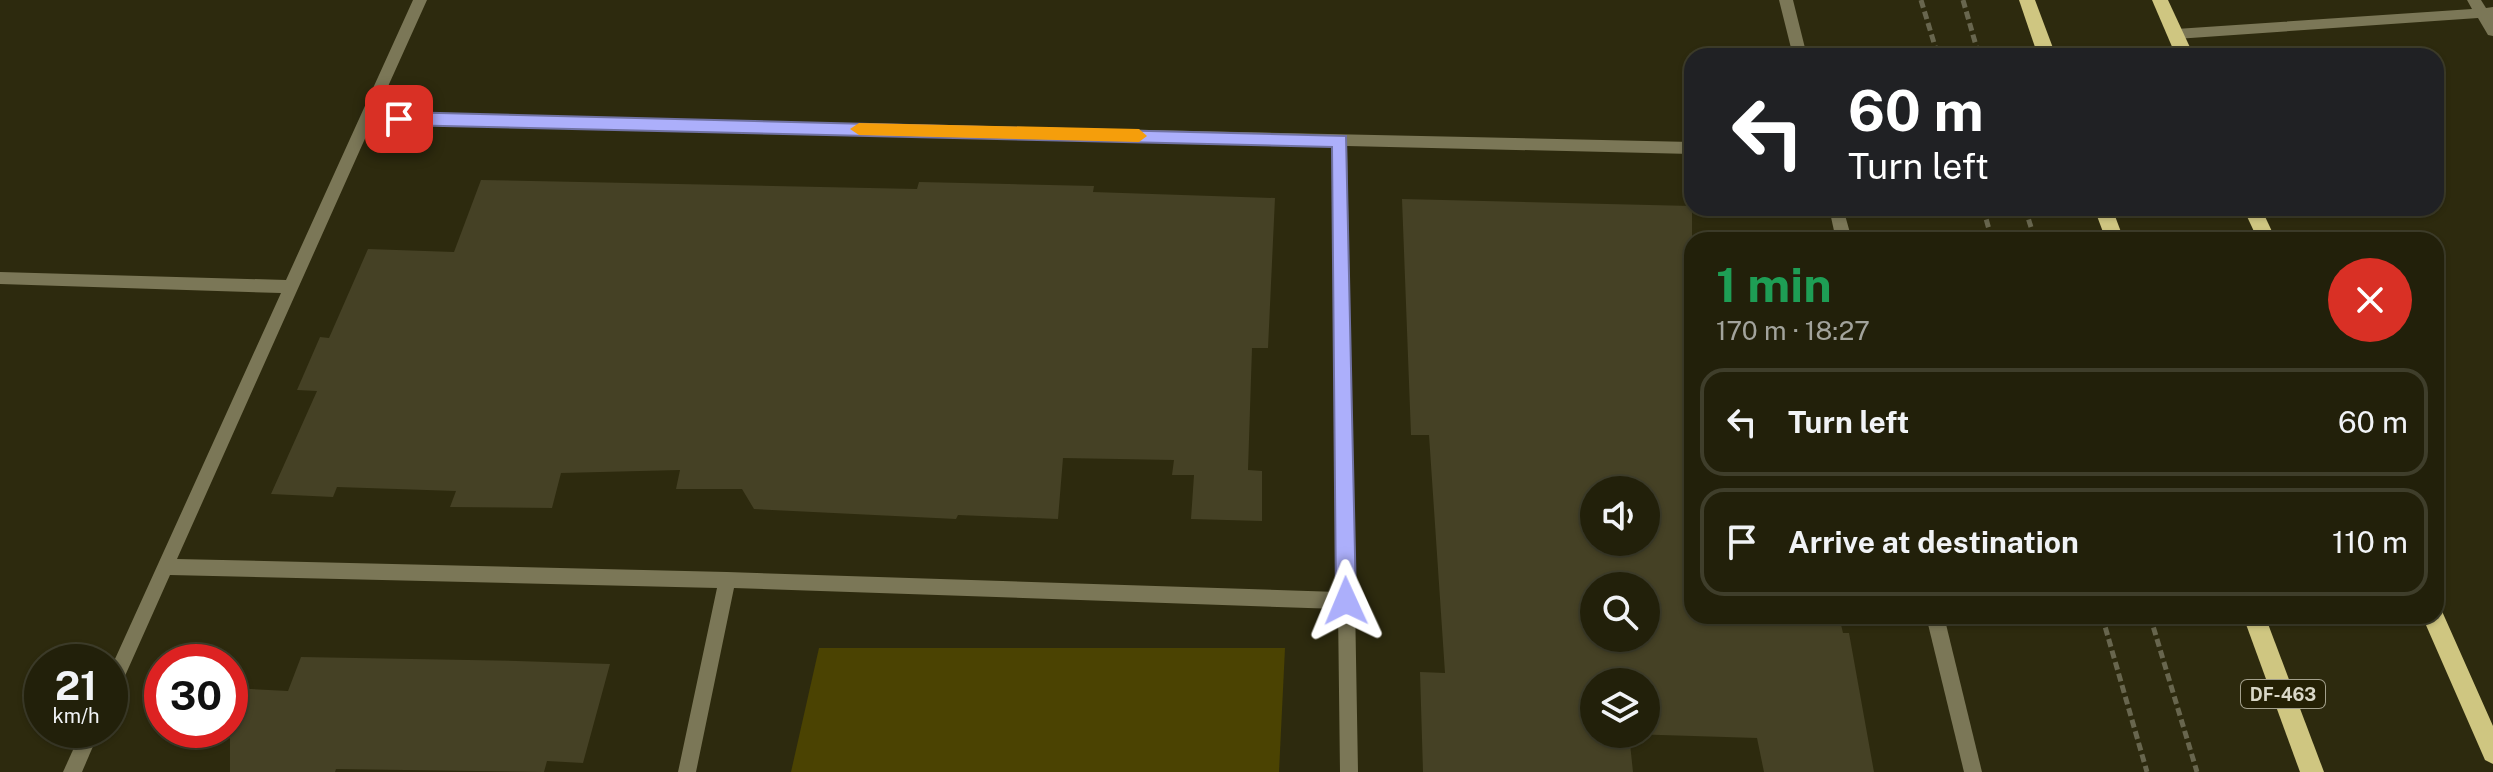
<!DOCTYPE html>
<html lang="en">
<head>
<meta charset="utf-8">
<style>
	body { margin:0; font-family:"Public Sans",sans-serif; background:#2a2813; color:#f1f3f6; height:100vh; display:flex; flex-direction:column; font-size:30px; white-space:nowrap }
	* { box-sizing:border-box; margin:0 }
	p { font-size:26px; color:#a2a39c }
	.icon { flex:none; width:44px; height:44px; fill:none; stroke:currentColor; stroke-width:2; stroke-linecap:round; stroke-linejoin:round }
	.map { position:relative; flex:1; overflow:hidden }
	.side { position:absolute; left:1684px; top:232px; width:760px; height:392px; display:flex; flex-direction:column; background:#22200a; border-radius:24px; box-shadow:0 2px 6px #0004,0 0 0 2px #3f3e2b }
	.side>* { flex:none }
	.hud { position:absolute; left:1684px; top:48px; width:760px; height:168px; border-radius:24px; box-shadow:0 2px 6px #0004,0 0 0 2px #3f3e2b; background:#202124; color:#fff; overflow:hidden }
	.buttons { position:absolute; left:1580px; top:476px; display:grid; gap:16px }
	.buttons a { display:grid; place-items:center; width:80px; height:80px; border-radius:50%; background:#22200a; box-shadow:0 2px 6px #0004,0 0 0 2px #3f3e2b; font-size:40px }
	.speed { position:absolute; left:24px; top:644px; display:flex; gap:16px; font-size:40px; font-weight:700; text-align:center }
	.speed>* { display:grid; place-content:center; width:104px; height:104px; border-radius:50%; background:#22200a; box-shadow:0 2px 6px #0004,0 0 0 2px #3f3e2b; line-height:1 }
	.speed small { font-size:20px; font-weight:400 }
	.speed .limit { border:12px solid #d22; background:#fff; color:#111 }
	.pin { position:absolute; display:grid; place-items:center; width:68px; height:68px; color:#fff; margin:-34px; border-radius:16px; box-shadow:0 4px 12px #0006 }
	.me { position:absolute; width:88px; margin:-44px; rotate:359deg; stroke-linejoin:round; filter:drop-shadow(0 0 6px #0008) }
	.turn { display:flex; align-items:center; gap:28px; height:168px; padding:0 32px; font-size:36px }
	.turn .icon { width:104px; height:104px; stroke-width:2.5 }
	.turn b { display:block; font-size:56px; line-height:68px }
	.round { display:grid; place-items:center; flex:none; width:84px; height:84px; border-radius:42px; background:#2a2813 }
	.summary { display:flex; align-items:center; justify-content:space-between; height:136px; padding:0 32px }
	h1 { font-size:48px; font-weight:700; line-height:60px; color:#1e9e55 }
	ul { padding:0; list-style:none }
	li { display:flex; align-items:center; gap:24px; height:108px; margin:0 16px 12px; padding:0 16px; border:4px solid #3f3e2b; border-radius:24px }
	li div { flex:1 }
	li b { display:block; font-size:30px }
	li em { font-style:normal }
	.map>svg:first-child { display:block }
	.green { fill:#4b4302 }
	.building { fill:#454125; fill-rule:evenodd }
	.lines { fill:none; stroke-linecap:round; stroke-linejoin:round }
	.path { stroke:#68664e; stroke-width:5; stroke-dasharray:8 4; stroke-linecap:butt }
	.minor { fill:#7b7757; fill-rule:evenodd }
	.primary { fill:#cfc681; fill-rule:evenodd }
	.route { fill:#acaffb; stroke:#7072a3; stroke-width:2 }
	.slow { fill:#f59e0b }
	.labels { text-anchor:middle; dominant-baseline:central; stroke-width:6; stroke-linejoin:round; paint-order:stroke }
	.shield { fill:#242004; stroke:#a3a08c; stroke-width:2 }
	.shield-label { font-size:18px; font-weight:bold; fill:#d9d7c7 }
</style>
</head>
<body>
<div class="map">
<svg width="2493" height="772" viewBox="0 0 2493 772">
	<rect width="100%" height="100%" fill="#2d2a0e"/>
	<!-- green -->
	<path class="green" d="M819,648H1285L1279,772H791Z"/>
	<!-- building -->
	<g class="building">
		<path d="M481,180L917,189L919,182L1009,184L1094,186L1093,192L1275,198L1268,348H1252L1248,470L1262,471V521L1191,519L1194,475H1172L1174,460L1063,458L1058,519L958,515L956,519L754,509L742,489H676L680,470L561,473L552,508L450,507L456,491L337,487L333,497L271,494L317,391L297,390L320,337L329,338L368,249L454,252Z"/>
		<path d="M1402,199L1692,206V616H1839L1843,633H1849L1874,772H1764L1757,738L1629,734L1633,772H1423L1420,672L1445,673L1429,435H1411ZM1594,490H1646V542H1594ZM1594,586H1646V638H1594ZM1594,682H1646V734H1594Z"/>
		<path d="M301,657L517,661L610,664L583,763L547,761L544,772L336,769L335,772H230V688L288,691Z"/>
	</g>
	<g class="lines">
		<!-- path -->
		<g class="path">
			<path d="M1921,0L1938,56"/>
			<path d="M1963,0L1979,56"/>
			<path d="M1983,208L1992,240"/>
			<path d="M2025,208L2035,240"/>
			<path d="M2102,616L2147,772"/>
			<path d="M2150,616L2197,772"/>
		</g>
		<!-- minor -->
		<g class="minor">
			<path d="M413,0H427L376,113L1692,142V154L1347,146L1358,772H1340L1338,609L734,588L696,772H678L717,588L170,575L116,696L110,699V670L281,293L0,284V272L286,280ZM372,123L1333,145L1338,592L727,572L177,559Z"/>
			<path d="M1779,0H1793L1807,56H1793Z"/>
			<path d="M2467,0H2481L2486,8L2493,7V36L2488,35L2478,18L2176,39L2169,34L2176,29L2472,9Z"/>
			<path d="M1829,208H1843L1852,240H1836Z"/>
			<path d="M1926,616H1944L1982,772H1964Z"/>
			<path d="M82,730H100L82,772H63Z"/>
		</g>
		<!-- primary -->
		<g class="primary">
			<path d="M2019,0H2035L2056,56H2038Z"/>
			<path d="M2152,0H2168L2194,56H2176Z"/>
			<path d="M2094,208H2112L2124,240H2106Z"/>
			<path d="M2243,208H2261L2276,240H2258Z"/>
			<path d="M2436,607L2441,609L2493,726V764L2485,760L2422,616H2436Z"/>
			<path d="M2243,616H2265L2324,772H2300Z"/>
		</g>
	</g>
	<!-- route -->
	<path class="route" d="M399,112L1346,136L1356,601L1353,607L1346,610L1339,607L1336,601L1332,147L399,125L391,119Z"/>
	<!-- slow -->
	<path class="slow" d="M859,123L1139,129L1147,136L1139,142L859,135L850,129Z"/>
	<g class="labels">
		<!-- shield labels -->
		<rect class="shield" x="2241" y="680" width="84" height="28" rx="6"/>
		<g class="shield-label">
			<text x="2283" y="694">DF-463</text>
		</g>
	</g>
</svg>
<div class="buttons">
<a><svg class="icon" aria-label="sound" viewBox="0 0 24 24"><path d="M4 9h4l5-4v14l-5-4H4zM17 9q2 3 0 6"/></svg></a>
<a><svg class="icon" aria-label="search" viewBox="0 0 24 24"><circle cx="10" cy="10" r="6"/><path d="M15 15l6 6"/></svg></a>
<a><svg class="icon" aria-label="layers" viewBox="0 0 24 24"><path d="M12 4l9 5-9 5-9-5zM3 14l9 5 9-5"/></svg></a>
</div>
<div class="speed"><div>21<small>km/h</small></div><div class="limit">30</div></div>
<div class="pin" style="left:399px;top:119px;background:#d93025"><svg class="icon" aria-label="arrive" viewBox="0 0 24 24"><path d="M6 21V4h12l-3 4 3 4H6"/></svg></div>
<svg class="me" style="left:1346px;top:601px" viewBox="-20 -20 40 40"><path d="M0-17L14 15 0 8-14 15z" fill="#acaffb" stroke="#fff" stroke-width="4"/></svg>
<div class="hud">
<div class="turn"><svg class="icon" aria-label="left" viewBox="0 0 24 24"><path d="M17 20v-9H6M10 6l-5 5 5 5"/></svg><div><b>60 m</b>Turn left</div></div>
</div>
<section class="side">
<div class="summary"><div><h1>1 min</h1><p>170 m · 18:27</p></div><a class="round" style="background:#d93025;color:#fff"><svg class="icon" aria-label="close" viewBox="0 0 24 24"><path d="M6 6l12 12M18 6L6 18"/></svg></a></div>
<ul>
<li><svg class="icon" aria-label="left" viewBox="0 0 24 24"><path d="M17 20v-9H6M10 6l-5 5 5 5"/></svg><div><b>Turn left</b></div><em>60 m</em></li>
<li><svg class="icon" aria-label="arrive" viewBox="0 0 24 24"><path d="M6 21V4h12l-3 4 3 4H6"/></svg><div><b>Arrive at destination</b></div><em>110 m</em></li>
</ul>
</section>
</div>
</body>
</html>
